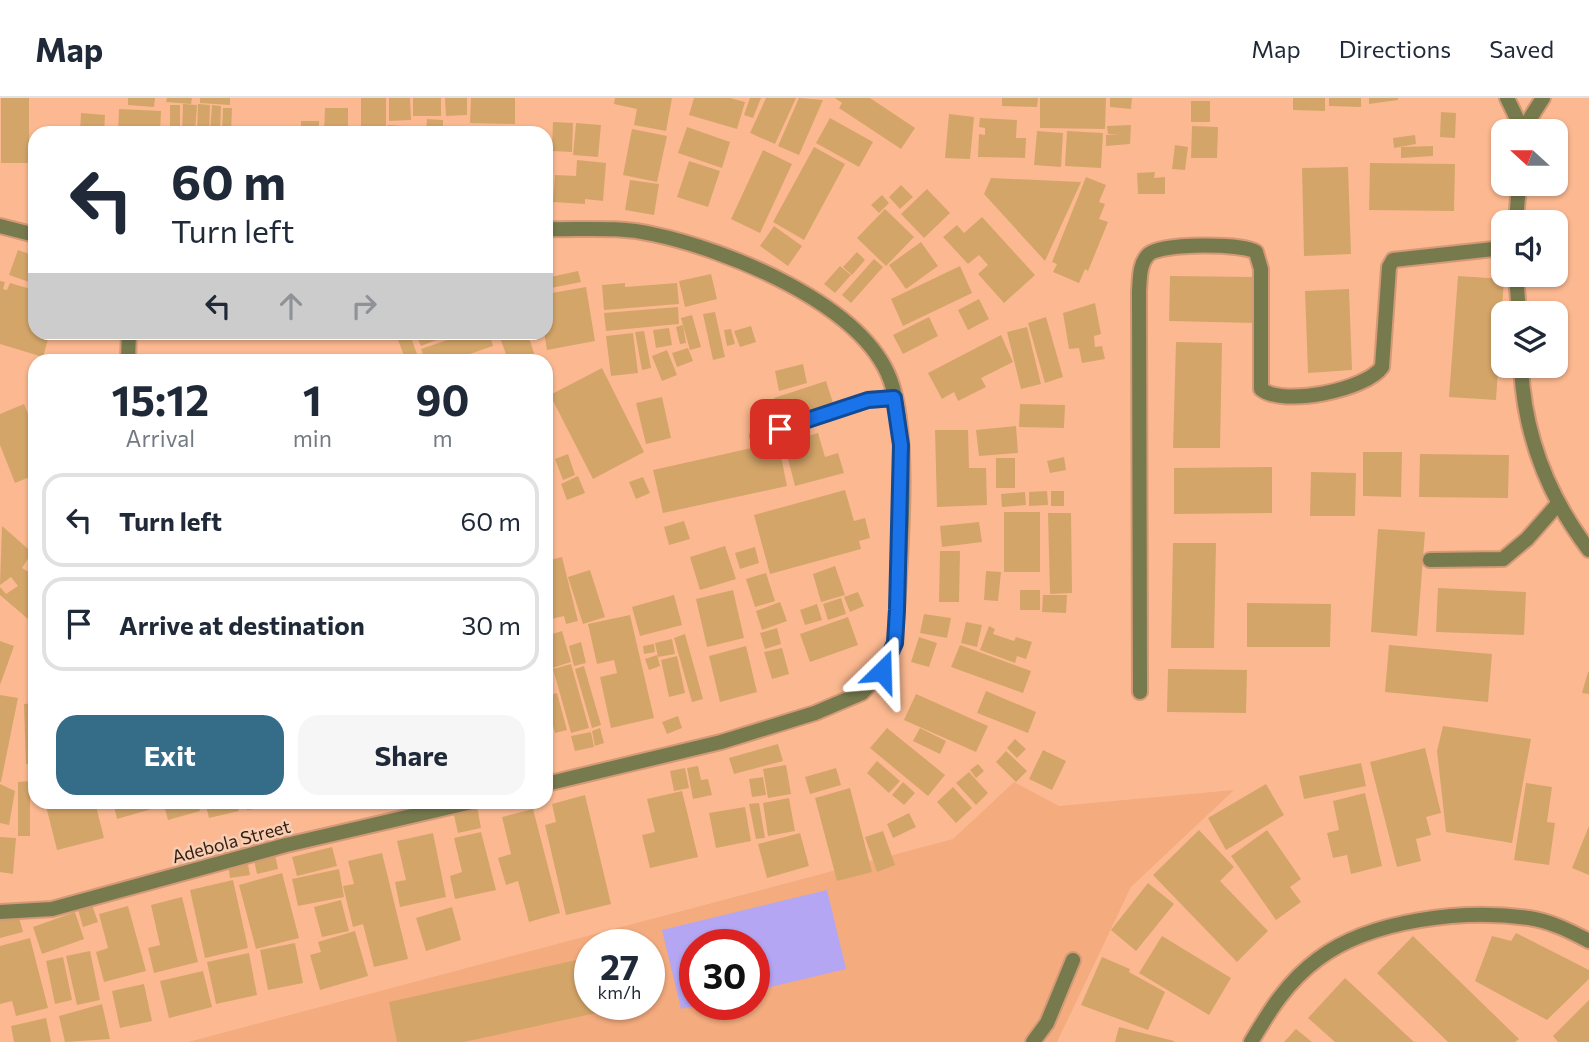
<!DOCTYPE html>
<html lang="en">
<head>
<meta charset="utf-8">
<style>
	body { margin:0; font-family:Commissioner,sans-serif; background:#f6f6f7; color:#1f2937; height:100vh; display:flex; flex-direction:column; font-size:26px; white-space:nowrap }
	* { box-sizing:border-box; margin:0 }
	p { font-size:23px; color:#747a83 }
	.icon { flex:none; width:38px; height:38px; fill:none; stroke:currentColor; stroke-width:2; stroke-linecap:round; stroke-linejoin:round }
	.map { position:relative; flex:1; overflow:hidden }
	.details { position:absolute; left:28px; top:256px; width:525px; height:455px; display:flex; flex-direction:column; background:#fff; border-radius:21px; box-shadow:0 2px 5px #0004 }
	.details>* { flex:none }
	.guide { position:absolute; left:28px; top:28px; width:525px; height:214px; border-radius:21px; box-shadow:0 2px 5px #0004; background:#fff; color:#1f2937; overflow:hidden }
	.needle { width:46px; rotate:291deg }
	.tools { position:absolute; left:1491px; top:21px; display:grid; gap:14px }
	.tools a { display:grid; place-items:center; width:77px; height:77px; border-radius:14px; background:#fff; box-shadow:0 2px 5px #0004; font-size:35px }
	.speed { position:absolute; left:574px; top:831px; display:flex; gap:14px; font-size:35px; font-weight:700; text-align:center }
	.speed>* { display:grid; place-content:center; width:91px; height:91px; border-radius:50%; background:#fff; box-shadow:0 2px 5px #0004; line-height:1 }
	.speed small { font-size:18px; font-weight:400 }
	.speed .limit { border:10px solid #d22; background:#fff; color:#111 }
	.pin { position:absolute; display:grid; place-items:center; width:60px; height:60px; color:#fff; margin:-30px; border-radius:14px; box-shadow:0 4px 10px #0006 }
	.me { position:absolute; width:77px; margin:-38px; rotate:22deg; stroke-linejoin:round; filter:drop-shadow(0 0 5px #0008) }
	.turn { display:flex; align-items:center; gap:24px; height:147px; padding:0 28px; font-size:32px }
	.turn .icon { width:91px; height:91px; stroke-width:2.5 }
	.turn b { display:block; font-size:49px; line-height:60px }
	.lanes { display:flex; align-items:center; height:66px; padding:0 28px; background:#0003; justify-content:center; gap:35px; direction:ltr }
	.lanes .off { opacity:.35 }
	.eta { display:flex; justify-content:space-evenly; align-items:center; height:119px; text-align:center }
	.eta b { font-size:42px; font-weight:700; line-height:49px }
	.button { display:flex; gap:14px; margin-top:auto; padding:14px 28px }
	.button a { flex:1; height:80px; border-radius:21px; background:#356c87; color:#fff; font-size:28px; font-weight:700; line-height:80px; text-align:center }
	.button a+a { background:#f6f6f7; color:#1f2937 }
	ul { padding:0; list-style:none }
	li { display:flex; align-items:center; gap:21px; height:94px; margin:0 14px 10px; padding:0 14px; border:4px solid #e0e1e3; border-radius:21px }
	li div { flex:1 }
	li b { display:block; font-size:26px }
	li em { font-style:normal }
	header { display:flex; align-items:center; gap:42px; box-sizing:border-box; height:98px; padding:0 35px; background:#fff; border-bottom:2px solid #e0e1e3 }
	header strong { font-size:33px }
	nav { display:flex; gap:38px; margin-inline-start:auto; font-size:24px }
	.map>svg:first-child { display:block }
	.built { fill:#f4ab7e; fill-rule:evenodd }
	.green { fill:#b4a6f2 }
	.building { fill:#d4a569 }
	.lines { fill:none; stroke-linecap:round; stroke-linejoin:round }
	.lane-casing { stroke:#d49976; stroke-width:18 }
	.street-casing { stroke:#d49976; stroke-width:18 }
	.lane { stroke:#767a4d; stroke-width:14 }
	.street { stroke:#767a4d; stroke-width:14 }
	.route-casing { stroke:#114b97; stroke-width:18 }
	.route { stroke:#1a73e8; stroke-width:12 }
	.labels { text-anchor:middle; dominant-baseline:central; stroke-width:5; stroke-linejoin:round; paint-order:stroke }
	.street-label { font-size:18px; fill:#331b0a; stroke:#f6cdb5 }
</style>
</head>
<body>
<header>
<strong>Map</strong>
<nav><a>Map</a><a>Directions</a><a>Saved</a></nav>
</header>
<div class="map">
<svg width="1589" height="944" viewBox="0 0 1589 944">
	<rect width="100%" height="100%" fill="#fcb991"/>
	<!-- built -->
	<path class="built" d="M1014,684L1059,708L1234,692L1131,789L1057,944H188L953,741ZM590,847H649V906H590ZM695,847H754V906H695Z"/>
	<!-- green -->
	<path class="green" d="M827,792L846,871L754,893V847H695V906L699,907L681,911L662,832Z"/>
	<!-- building -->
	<g class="building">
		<rect x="1" y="0" width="28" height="65"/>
		<path d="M128,0H155L154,9L128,7Z"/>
		<path d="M167,0H192L191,6L166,4Z"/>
		<path d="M200,0H230V7L200,5Z"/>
		<rect x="361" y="0" width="25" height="35"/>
		<path d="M389,0H410L411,22L389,23Z"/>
		<rect x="413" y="0" width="28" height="18"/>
		<path d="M445,0H467V17L446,18Z"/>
		<path d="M471,0H515V26L470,25Z"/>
		<path d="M615,0H672L666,33L634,27L637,11L614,6Z"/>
		<path d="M694,0H730L745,4L737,31L689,17Z"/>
		<path d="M750,0H761L753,20L744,17Z"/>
		<path d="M766,0H796L775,46L750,35Z"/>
		<path d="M799,0L823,2L799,57L778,48Z"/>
		<path d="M835,0H870L915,30L901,51L839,10L842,5Z"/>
		<path d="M1002,0H1038L1037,9L1002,8Z"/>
		<path d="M1040,0H1106L1105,31L1040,30Z"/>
		<path d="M1110,0H1132L1131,11L1110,9Z"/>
		<path d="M1293,0H1325V13L1293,12Z"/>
		<path d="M1329,0H1361V9L1329,8Z"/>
		<path d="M1369,0H1398V2L1369,6Z"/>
		<rect x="1191" y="3" width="19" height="21"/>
		<path d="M183,6L197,7L195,35H182Z"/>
		<path d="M198,6L210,7L209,35H197Z"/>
		<rect x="170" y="7" width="10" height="28"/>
		<path d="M212,7L221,8L220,35H210Z"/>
		<path d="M223,10H232L231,35H222Z"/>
		<path d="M325,10H348V35H324Z"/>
		<path d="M119,11L161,13L160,35H118Z"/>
		<path d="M1441,14L1456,15L1455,40L1440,39Z"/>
		<path d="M81,15L105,17L104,35H80Z"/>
		<path d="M949,16L974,19L970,61L945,60Z"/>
		<path d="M830,20L873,44L859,69L816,45Z"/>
		<path d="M980,20L1017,22L1016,40H1026L1025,60L978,59L979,36L985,37V30L979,29Z"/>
		<path d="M427,21L443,22V35L426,34Z"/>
		<rect x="301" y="23" width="18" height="12"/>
		<path d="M553,24L573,25L572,54L552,53Z"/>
		<path d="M576,25L601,27L598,59L573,57Z"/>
		<path d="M388,27L404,28L403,35H388Z"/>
		<path d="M1131,27L1130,46L1106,48V37L1120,36H1108L1107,28Z"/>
		<path d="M1192,28L1218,29L1217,60H1191Z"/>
		<path d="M687,29L730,44L722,70L678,55Z"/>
		<path d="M632,31L667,38L657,84L623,77Z"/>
		<path d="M1037,33L1063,35L1061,69L1034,67Z"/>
		<path d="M1067,33L1103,35L1101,70L1065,68Z"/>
		<path d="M1415,37L1416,46L1394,50L1393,40Z"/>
		<path d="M1175,47L1188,49L1185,72L1172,71Z"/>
		<path d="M1433,48V58L1401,60V49Z"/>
		<path d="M814,49L845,66L804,142L773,124Z"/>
		<path d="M763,52L792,66L760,135L731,121Z"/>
		<path d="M577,62L606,65L603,103L585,101V106L553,104L555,77L576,78Z"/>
		<path d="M689,63L720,73L708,109L677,99Z"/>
		<path d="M1370,65L1455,66L1454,113L1369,112Z"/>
		<path d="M1348,69L1351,156L1304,158L1302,70Z"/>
		<path d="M1155,74L1154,80L1165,79V96H1138L1137,75Z"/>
		<path d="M1086,79L1106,87L1099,104L1105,106L1099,121L1108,124L1088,173L1085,171L1079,185L1053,174L1057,166L1052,164Z"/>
		<path d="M991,80L1081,84L1045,163L984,96Z"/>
		<path d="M630,82L659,86L654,117L625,112Z"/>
		<path d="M901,87L913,99L900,111L889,99Z"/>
		<path d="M927,91L950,115L924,140L901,116Z"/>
		<path d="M882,97L889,105L879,115L871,107Z"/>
		<path d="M885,111L914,139L886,168L857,140Z"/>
		<path d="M982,119L1035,177L1004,205L978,176L988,167L979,157L968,166L943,139L957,127L964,135Z"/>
		<path d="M774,128L802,148L788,168L760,148Z"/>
		<path d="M921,144L938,168L906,191L889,167Z"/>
		<path d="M18,152L35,158V186L9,177Z"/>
		<path d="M857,154L865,162L852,177L843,169Z"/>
		<path d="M874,161L883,169L851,205L842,197Z"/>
		<path d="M840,168L851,177L835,195L824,186Z"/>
		<path d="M960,168L972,195L903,228L891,201Z"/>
		<path d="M578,173L581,184L546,191V180Z"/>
		<path d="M711,176L717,201L685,209L679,183Z"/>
		<path d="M1170,178L1258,179L1256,225L1169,223Z"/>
		<path d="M1458,178L1504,181L1496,302L1449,299Z"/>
		<path d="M0,183L5,184L3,191L7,192L10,185L34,192L31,200L35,201V234H50L43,259L0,246Z"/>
		<path d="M625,185V189L677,185L679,206L604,212L602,187Z"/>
		<path d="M586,189L595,243L547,252L544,234L546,196Z"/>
		<path d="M1349,191L1352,272L1308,275L1305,193Z"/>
		<path d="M979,201L989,221L968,232L958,212Z"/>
		<path d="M1095,205L1101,236L1094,238L1095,249L1102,248L1105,261L1082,265L1079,250L1069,251L1063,215Z"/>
		<path d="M678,209L679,226L606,233L604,215Z"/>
		<path d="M715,214L725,259L713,262L703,216Z"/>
		<path d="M692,217L701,249L690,252L681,220Z"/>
		<path d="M929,219L938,238L903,256L893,237Z"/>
		<path d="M1046,219L1063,279L1045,285L1028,225Z"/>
		<path d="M683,227L686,245L680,246L676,229Z"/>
		<path d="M751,228L756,244L740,249L734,233Z"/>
		<path d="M1027,229L1041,286L1021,291L1007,234Z"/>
		<path d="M669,230L672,247L656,250L653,232Z"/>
		<path d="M731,231L735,246L727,248L724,232Z"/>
		<path d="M644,233L651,270L642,272L635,234Z"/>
		<path d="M395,234H409L417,256L405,260Z"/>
		<path d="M423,234H437L439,241L421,248L416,237Z"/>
		<path d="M471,234H489L493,248L452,262H425L421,251Z"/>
		<path d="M498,234H527L535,258L508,262Z"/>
		<path d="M633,235L638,275L611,278L606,238Z"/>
		<path d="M1001,237L1013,264L981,280L986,289L958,303L954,294L942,301L928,275Z"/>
		<path d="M1176,244L1222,245L1220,350H1173Z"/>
		<path d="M688,250L693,263L677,269L672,255Z"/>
		<path d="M667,252L677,277L662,283L652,258Z"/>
		<path d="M803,266L807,285L779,293L775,273Z"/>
		<path d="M602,270L644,354L593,381L550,297Z"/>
		<path d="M826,283L833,305L781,322L774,300Z"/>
		<path d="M662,299L671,340L646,346L636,305Z"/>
		<path d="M24,306L35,333V377L15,385L0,347V316Z"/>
		<path d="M1020,306L1065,307L1064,330L1019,329Z"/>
		<path d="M1016,328L1018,355L979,358L976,332Z"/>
		<path d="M935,332H968L969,370H986L987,407L937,409Z"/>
		<path d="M818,335L825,359L838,355L844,375L795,388L784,345Z"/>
		<path d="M778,344L787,388L663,415L653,372Z"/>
		<path d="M1363,354H1402L1401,399L1363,398Z"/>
		<path d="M568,356L575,377L563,382L555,361Z"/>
		<path d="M1420,356L1509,357L1508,400L1419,399Z"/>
		<path d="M1064,359L1066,372L1050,375L1047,363Z"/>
		<rect x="996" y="360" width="19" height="30"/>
		<path d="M1272,369V415L1174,416V370Z"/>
		<path d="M1311,374L1356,375L1355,418H1310Z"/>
		<path d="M578,378L585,395L567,402L561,386Z"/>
		<path d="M643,379L650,395L636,401L629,384Z"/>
		<path d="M546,387L553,407L546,409Z"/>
		<path d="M845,392L854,423L865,420L870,440L859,443L861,451L770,476L754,417Z"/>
		<path d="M1047,393L1048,407L1029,408V394Z"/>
		<rect x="1051" y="393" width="13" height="15"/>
		<path d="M1025,394L1026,407L1002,409L1001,396Z"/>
		<rect x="1004" y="414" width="36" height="60"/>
		<path d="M1048,415H1071L1072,495L1050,496Z"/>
		<path d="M684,423L690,441L669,447L664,429Z"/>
		<path d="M979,424L982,444L942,449L940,428Z"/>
		<path d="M2,428L35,457V462L29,459L22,470L32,476L35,471V513L31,517H35V538H28V521L0,497V489L6,496L18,488L11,479L0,487Z"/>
		<path d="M1378,431L1425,434L1417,538L1371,534Z"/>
		<path d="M1173,445H1216L1214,550H1171Z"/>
		<path d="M725,448L736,481L700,492L690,459Z"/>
		<path d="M755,449L759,465L740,471L735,455Z"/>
		<path d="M940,453H960L959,504H939Z"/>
		<path d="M562,459L578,523L566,526L564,518L547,522L549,530L546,531V463Z"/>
		<path d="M835,468L845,497L821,504L813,476Z"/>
		<path d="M590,472L605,519L583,526L568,479Z"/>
		<path d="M986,473L1001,474L998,503L984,502Z"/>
		<path d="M766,475L775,503L755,509L746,481Z"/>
		<path d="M1438,490L1526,494L1524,537L1436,534Z"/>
		<path d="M733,492L744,540L707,549L696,501Z"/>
		<rect x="1020" y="492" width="20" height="20"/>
		<path d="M858,494L864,508L850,514L844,499Z"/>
		<path d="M674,497L682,527L640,538L632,509Z"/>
		<path d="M1043,497H1067L1066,515L1042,514Z"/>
		<path d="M841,500L846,516L828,522L823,506Z"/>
		<path d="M780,504L787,523L762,532L756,513Z"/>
		<path d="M1247,505L1331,506L1330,549H1247Z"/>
		<path d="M817,506L822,522L805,527L800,512Z"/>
		<path d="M924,516L951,520L947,540L920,535Z"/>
		<path d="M630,517L654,620L611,630L600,579L617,575L614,562L597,566L588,526Z"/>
		<path d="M848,519L858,547L810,564L800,536Z"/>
		<path d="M966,524L982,527L977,549L961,545Z"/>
		<path d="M989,528L995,531L993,536L1014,543L1016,539L1032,544L1026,561L1017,558L1015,565L980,552Z"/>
		<path d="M777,530L781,546L765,551L760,535Z"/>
		<path d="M562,533L571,564L546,572V538Z"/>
		<path d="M685,536L703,601L692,604L674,540Z"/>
		<path d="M919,539L937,545L929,569L911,564Z"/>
		<path d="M672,541L675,556L658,559L655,545Z"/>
		<path d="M0,543L14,548L0,587Z"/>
		<path d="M29,543H35V581H28Z"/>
		<path d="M581,544L586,565L574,568L569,548Z"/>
		<path d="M654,546L655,554L644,556L643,548Z"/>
		<path d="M960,547L1031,573L1023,595L951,569Z"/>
		<path d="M1389,547L1492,556L1488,604L1385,594Z"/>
		<path d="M746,548L757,594L720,604L709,558Z"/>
		<path d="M782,550L789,576L772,581L764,554Z"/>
		<path d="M657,557L660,568L649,572L645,561Z"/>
		<path d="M677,558L685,595L669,599L661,562Z"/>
		<path d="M571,566L589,630L571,635L553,571Z"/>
		<path d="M584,568L601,627L592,630L575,571Z"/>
		<path d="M1168,571L1247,572L1246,615L1167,614Z"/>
		<path d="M1588,574H1589V596L1582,595Z"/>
		<path d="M986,593L1036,614L1028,635L977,615Z"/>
		<path d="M557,595L567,632L555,635L546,598Z"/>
		<path d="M916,596L988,628L976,654L904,622Z"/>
		<path d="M0,597L18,600L1,684H0Z"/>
		<path d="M35,605V665L26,666L24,606Z"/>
		<path d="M678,618L682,630L667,636L662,624Z"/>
		<path d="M1443,628L1531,641L1512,745L1446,734L1437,653Z"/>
		<path d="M600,630L604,645L595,648L592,633Z"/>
		<path d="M887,630L945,677L928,698L870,650Z"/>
		<path d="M920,630L946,643L940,656L913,643Z"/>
		<path d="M591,634L594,649L575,653L571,638Z"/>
		<path d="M1015,641L1026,651L1017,660L1007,650Z"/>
		<path d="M778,646L783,663L734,676L729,660Z"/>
		<path d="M1425,650L1441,715L1426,719L1431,737L1416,741L1421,763L1397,769L1370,664Z"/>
		<path d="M1043,652L1066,663L1052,692L1029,681Z"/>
		<path d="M1006,653L1027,673L1016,684L996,664Z"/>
		<path d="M877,663L900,683L889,695L867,675Z"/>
		<path d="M1361,665L1366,688L1304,701L1299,678Z"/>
		<path d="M978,666L984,673L976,680L970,672Z"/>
		<path d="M786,667L791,696L768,700L763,671Z"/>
		<path d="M698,668L701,682L708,681L712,697L693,701L687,670Z"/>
		<path d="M685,670L689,690L674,693L670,673Z"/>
		<path d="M836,670L841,687L810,696L805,679Z"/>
		<path d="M969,674L988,695L976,707L956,685Z"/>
		<path d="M763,679L766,697L752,699L749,681Z"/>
		<path d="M30,683V738H18V684Z"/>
		<path d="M903,684L915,695L904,707L892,697Z"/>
		<path d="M1526,685L1552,689L1547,724L1555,725L1549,767L1514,762Z"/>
		<path d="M0,686L15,693L9,727L0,725Z"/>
		<path d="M1266,686L1284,717L1226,752L1208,720Z"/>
		<path d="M953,689L972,710L956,725L937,704Z"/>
		<path d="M850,690L872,774L837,783L815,700Z"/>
		<path d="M682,693L698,759L650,770L642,737L655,734L647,701Z"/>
		<path d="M1365,695L1382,768L1351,776L1347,757L1333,760L1327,735L1339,732L1333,703Z"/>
		<path d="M585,697L611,806L566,817L545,727L556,724L552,706Z"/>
		<path d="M789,700L795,733L768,738L763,705Z"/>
		<path d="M45,704H95L104,740L57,752Z"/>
		<path d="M113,704H153L155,710L117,721Z"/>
		<path d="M163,704H198L200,713L168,722Z"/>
		<path d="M205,704H237L239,713L209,720Z"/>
		<path d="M245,704H260L261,710L247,712Z"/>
		<path d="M759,705L765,740L756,741L749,706Z"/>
		<path d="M477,708L481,730L458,735L453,713Z"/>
		<path d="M745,709L751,743L716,750L709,715Z"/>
		<path d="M533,711L560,815L529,824L518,783L506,787L498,760L511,756L502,719Z"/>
		<path d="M909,715L916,729L893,740L887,726Z"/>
		<path d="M1589,728V777L1572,770Z"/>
		<path d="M1199,732L1234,769L1220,783L1268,833L1237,864L1153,777Z"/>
		<path d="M1267,732L1301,781L1290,789L1301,804L1276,822L1231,758Z"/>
		<path d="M883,733L895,767L877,774L865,739Z"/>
		<path d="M481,734L496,792L455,801L450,778L462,774L454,740Z"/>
		<path d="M433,735L446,799L400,809L395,784L406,782L397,743Z"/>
		<path d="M800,735L809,768L767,780L758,746Z"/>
		<path d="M0,739L16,740L13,776L0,774Z"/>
		<path d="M332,749L337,768L297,778L292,759Z"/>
		<path d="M274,752L278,771L257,776L253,757Z"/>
		<path d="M382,755L408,861L374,869L363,826L353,829L343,788L354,786L348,763Z"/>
		<path d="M247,761L250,777L230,780L228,765Z"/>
		<path d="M339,771L344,799L298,808L292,781Z"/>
		<path d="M282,775L299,840L256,851L239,787Z"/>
		<path d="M233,782L248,850L205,860L190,792Z"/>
		<path d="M1148,785L1174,806L1136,853L1111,832Z"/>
		<path d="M182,799L198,864L154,875L148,850L160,847L151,807Z"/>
		<path d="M341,802L349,833L322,839L314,809Z"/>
		<path d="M91,804L98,824L83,829L77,808Z"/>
		<path d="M128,808L146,873L104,884L96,854L108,850L99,816Z"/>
		<path d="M452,809L461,842L426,853L416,820Z"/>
		<path d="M75,814L84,841L42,856L33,829Z"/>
		<path d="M18,816L23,834L0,840V821Z"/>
		<path d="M355,833L368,878L320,892L310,857L321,854L318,844Z"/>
		<path d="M1516,835L1589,872V881L1547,922L1475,883L1492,838L1511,843Z"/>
		<path d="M1162,838L1231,880L1209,917L1139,875Z"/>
		<path d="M1413,838L1519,941L1515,944H1448L1377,875Z"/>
		<path d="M30,840L48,910L16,918L12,903L0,906V848Z"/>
		<path d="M295,845L303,885L268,892L260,852Z"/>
		<path d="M90,853L100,902L77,907L66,858Z"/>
		<path d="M249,855L257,897L216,906L207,864Z"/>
		<path d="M63,859L72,902L55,906L46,863Z"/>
		<path d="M590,859V906L628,908L464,944H397L389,904Z"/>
		<path d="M1102,859L1130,871L1129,874L1165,894L1148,932L1081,907Z"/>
		<path d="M203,873L212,909L169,920L160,883Z"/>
		<path d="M1345,880L1414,944H1335L1308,920Z"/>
		<path d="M144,886L152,923L120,930L112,893Z"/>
		<path d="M1589,902V944H1558L1553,938Z"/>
		<path d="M102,906L110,941L65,944L59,918Z"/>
		<path d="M46,920L51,944H14L11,928Z"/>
		<path d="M1119,929L1174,943V944H1115Z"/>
		<path d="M1296,931L1312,944H1284Z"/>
	</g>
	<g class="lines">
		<defs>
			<g id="lane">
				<path d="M758,338L868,302L894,300"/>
				<path d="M1430,462L1503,461L1527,441L1557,407"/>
				<path d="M1033,944L1047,925L1073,862"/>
			</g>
			<g id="street">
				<path d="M1507,0L1522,31"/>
				<path d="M1522,33L1543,0"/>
				<path d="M1516,124L1519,86"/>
				<path d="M0,128L35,137"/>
				<path d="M546,131C580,132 619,128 652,136C725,151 861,205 890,281C913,342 898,477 895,545L882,573L862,595L815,615L721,644L546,686"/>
				<path d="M1516,177L1519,215"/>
				<path d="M128,262L129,234"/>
				<path d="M1521,268C1524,336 1548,398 1589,452"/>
				<path d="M1140,594L1139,193C1140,181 1139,165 1149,156C1162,145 1242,145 1256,154L1261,171V291C1283,309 1366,292 1382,269L1389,169L1393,162L1503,150"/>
				<path d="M0,814L52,811L286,747L472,704"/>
				<path d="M1251,944C1270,912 1287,884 1318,861C1371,821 1465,811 1529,820C1550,823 1570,833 1589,843"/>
			</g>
		</defs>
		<!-- lane casing -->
		<use href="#lane" class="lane-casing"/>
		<!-- street casing -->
		<use href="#street" class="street-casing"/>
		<!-- lane -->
		<use href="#lane" class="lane"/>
		<!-- street -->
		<use href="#street" class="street"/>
	</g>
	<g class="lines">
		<defs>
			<path id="route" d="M780,331L868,302L894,300L901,347L897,512L895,545L882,573"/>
		</defs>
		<!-- route casing -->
		<use href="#route" class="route-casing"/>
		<!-- route -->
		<use href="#route" class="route"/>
	</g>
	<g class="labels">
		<!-- street labels -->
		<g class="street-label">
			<text transform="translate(231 743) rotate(-15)">Adebola Street</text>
		</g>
	</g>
</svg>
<div class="tools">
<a><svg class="needle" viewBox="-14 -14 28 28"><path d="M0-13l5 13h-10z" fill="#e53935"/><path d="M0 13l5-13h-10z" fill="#747a83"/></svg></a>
<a><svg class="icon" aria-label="sound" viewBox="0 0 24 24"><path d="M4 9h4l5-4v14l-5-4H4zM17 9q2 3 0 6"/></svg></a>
<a><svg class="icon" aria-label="layers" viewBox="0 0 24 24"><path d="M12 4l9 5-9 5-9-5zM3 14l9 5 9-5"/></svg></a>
</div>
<div class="speed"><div>27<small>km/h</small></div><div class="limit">30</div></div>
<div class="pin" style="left:780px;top:331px;background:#d93025"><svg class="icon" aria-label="arrive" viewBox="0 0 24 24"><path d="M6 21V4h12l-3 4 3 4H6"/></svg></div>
<svg class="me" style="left:882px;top:573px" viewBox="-20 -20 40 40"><path d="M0-17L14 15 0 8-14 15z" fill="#1a73e8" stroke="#fff" stroke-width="4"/></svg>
<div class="guide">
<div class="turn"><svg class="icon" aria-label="left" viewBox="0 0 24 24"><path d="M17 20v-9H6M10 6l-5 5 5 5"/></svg><div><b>60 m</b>Turn left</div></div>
<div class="lanes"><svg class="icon" aria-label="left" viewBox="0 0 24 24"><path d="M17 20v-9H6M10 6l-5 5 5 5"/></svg><svg class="icon off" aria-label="ahead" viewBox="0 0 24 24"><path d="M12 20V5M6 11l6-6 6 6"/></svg><svg class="icon off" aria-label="right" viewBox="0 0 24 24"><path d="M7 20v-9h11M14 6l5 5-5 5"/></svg></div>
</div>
<section class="details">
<div class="eta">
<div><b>15:12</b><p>Arrival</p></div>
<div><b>1</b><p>min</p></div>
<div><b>90</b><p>m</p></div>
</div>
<ul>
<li><svg class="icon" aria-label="left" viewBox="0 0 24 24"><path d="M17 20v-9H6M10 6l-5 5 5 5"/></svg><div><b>Turn left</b></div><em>60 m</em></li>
<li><svg class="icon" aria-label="arrive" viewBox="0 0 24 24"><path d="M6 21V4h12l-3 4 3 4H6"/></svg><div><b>Arrive at destination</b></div><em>30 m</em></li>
</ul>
<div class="button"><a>Exit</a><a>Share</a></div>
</section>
</div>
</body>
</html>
